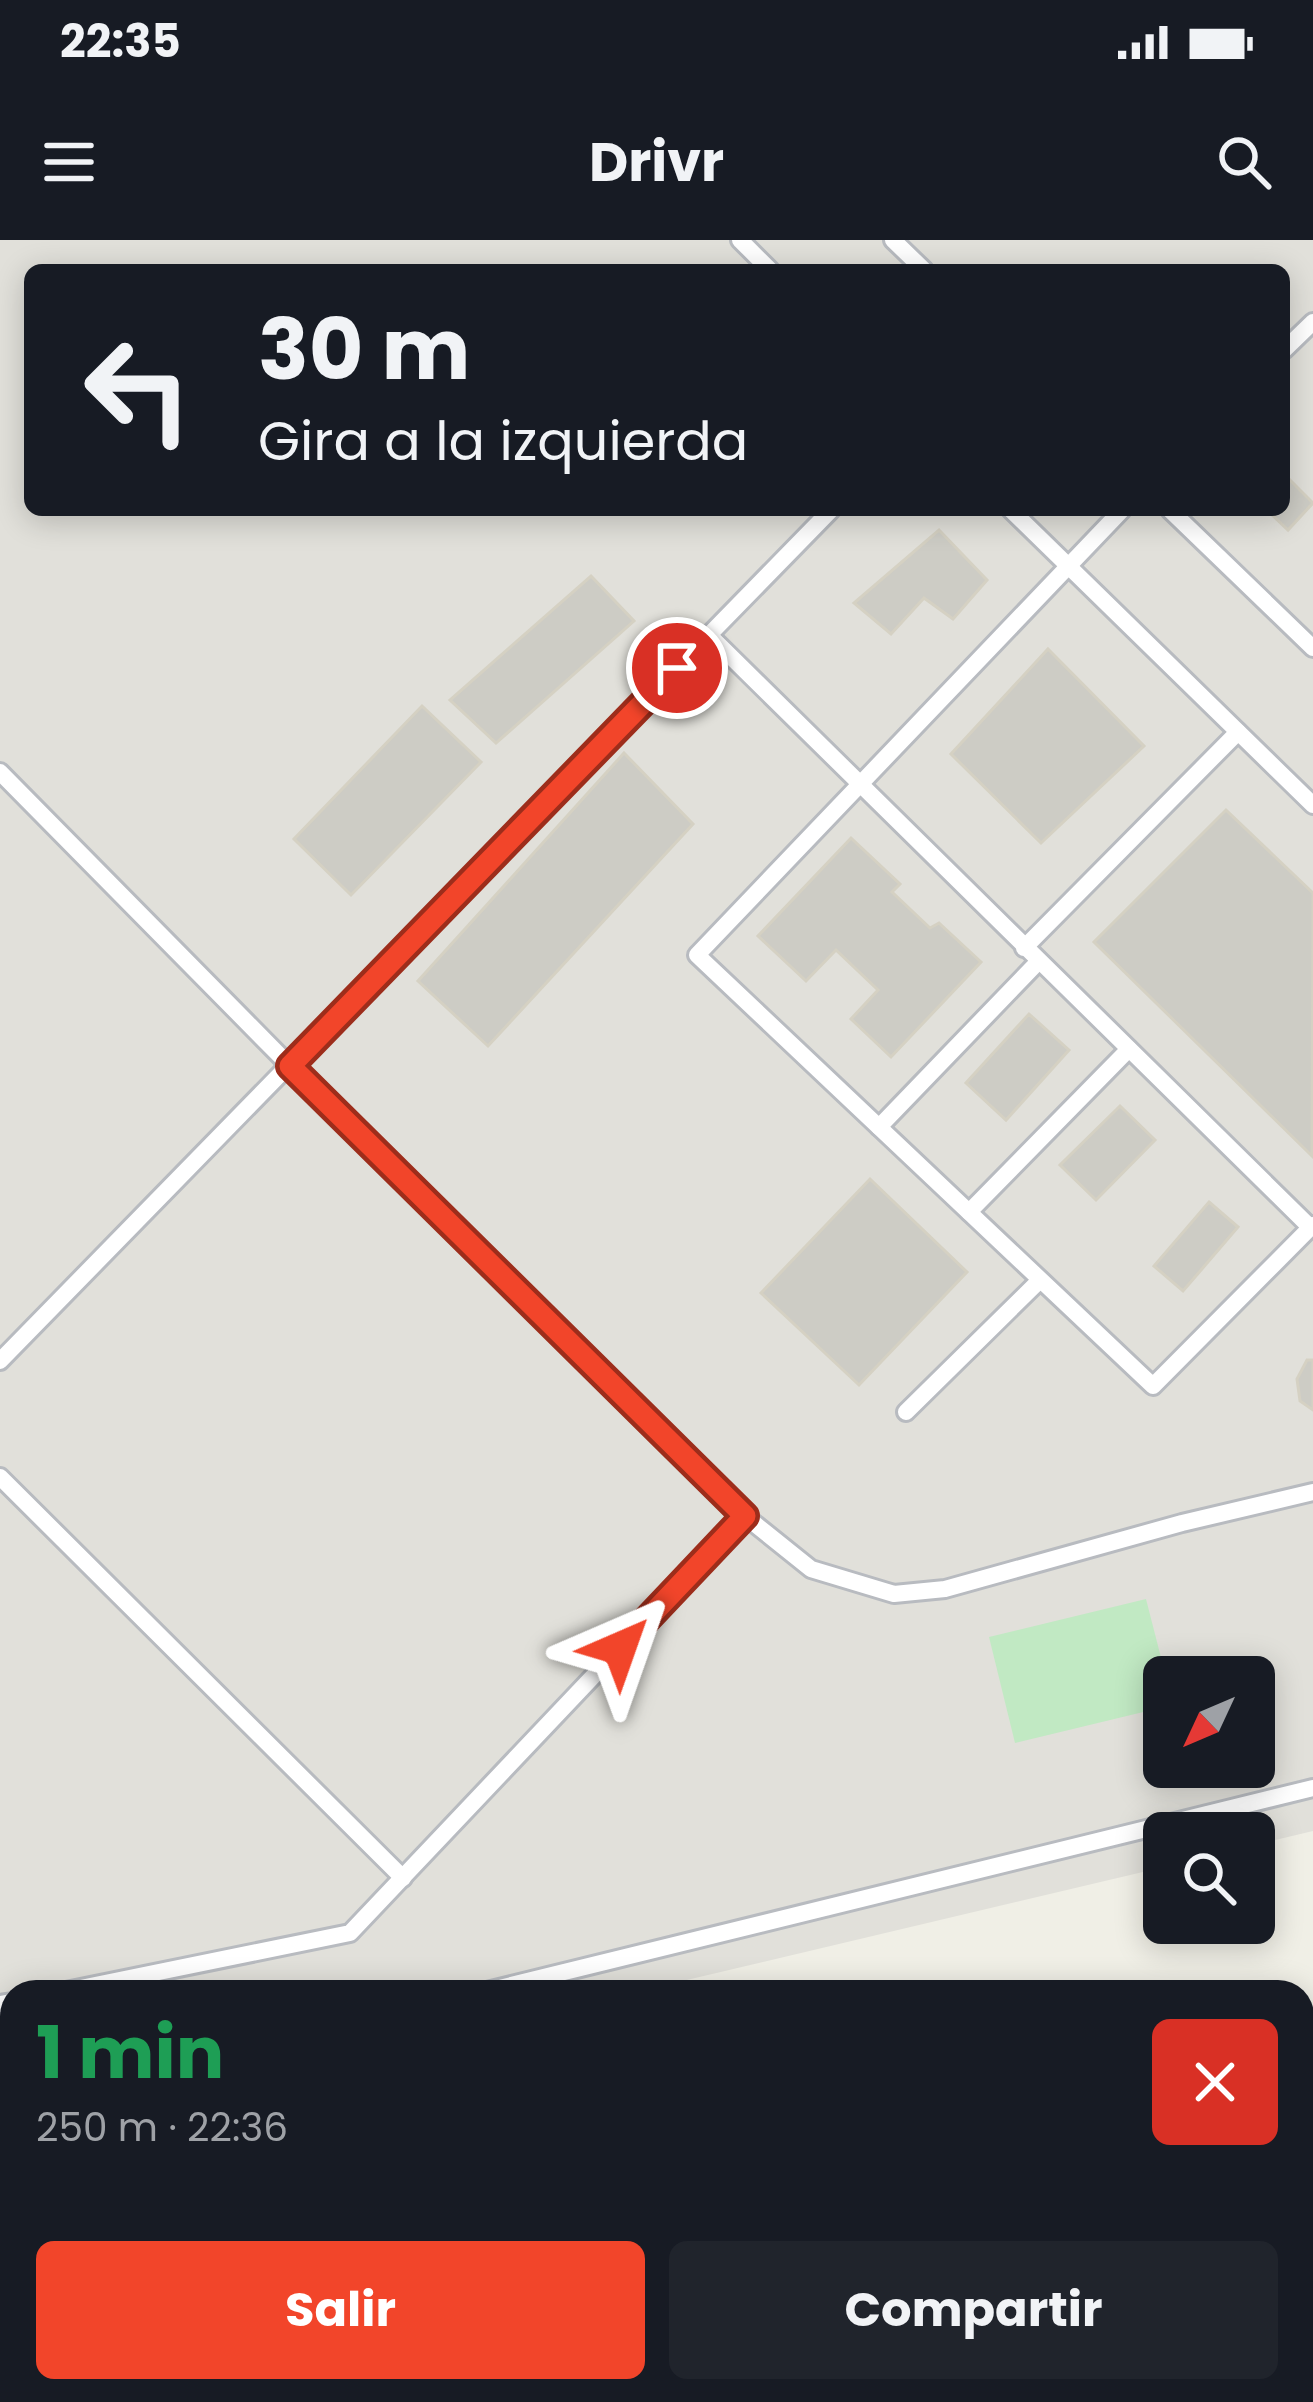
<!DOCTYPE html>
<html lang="es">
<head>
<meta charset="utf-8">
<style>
	body { margin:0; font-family:Poppins,sans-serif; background:#20242c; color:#f1f3f6; height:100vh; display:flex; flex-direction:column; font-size:45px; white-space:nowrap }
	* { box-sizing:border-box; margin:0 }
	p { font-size:39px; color:#9ea1a6 }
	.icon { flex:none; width:66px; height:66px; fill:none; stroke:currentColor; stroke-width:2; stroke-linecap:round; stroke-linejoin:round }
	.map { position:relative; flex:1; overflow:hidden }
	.sheet { position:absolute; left:0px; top:1740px; width:1314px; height:423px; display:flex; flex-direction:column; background:#171b24; border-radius:36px 36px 0 0; box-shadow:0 6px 30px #0003 }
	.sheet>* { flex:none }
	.guide { position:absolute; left:24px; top:24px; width:1266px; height:252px; border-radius:18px; box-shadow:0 6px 30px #0003; background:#171b24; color:#f1f3f6; overflow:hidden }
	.needle { width:78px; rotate:226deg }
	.buttons { position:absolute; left:1143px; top:1416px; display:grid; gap:24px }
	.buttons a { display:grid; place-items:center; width:132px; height:132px; border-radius:18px; background:#171b24; box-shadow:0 6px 30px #0003; font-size:60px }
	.pin { position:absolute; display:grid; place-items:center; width:102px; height:102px; color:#fff; margin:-51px; border:6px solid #fff; border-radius:50%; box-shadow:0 3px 12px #0007 }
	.me { position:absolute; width:132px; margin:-66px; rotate:43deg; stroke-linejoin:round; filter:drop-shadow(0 0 9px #0008) }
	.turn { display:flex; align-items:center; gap:42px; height:252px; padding:0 36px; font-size:54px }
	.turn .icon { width:156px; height:156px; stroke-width:2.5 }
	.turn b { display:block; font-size:84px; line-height:102px }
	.round { display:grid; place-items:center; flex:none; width:126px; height:126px; border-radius:18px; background:#20242c }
	.head { display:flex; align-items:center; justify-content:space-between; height:204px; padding:0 36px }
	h1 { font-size:72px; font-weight:700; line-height:90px; color:#1e9e55 }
	.button { display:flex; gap:24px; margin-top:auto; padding:24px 36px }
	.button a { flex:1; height:138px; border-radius:18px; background:#f2452a; color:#fff; font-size:48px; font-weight:700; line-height:138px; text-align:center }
	.button a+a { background:#20242c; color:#f1f3f6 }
	.status { display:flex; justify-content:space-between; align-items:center; height:84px; padding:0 60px; background:#171b24; direction:ltr }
	.status svg { height:33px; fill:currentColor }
	header { display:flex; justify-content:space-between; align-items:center; height:156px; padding:0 36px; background:#171b24; font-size:54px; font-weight:700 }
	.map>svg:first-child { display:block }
	.industrial { fill:#e1e0da; fill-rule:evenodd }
	.green { fill:#c1e9c3 }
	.building { fill:#cdccc5; stroke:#d5d1c3; stroke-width:3 }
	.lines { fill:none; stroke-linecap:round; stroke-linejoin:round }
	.lane-casing { stroke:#b8bbc0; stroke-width:22 }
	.lane { stroke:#fff; stroke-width:16 }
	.route-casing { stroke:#9d2d1b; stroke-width:30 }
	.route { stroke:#f2452a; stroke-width:21 }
</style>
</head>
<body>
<div class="status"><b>22:35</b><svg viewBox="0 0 49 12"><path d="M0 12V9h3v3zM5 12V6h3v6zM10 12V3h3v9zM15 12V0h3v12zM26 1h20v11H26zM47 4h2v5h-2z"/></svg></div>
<header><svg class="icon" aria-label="menu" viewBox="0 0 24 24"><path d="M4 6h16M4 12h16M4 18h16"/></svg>Drivr<svg class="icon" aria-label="search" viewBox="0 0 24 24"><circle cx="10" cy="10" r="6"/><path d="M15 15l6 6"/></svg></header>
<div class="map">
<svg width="1313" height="2162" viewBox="0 0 1313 2162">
	<rect width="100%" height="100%" fill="#f0efe6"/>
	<!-- industrial -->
	<path class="industrial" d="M0,0H1313V1591L1254,1605V1593H1164V1627L636,1752H12V1900L0,1903ZM30,30H1284V270H30ZM1164,1437H1254V1527H1164Z"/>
	<!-- green -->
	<path class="green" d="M1146,1359L1166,1437L1164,1467L1015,1503L989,1397Z"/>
	<!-- building -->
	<g class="building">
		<path d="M1284,234L1313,263L1288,290L1267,270H1284Z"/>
		<path d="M939,290L987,340L953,379L924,358L891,394L854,363Z"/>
		<path d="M591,336L634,381L496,503L450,460Z"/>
		<path d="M1048,409L1144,506L1041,603L951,514Z"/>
		<path d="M422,466L481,522L351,655L294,599Z"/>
		<path d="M624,513L693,584L488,806L418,741Z"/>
		<path d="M1226,570L1313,653L1312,916L1094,702Z"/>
		<path d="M851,598L900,644L892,652L930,688L939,683L981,722L891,817L851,779L878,750L836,710L806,741L758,696Z"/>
		<path d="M1029,774L1069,810L1006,880L966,843Z"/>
		<path d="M1120,866L1155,900L1096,960L1060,925Z"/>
		<path d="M870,939L967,1032L859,1145L761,1053Z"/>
		<path d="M1209,962L1238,987L1183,1051L1154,1026Z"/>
		<path d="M1307,1120H1313V1170L1300,1161L1297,1139Z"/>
	</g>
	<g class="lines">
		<defs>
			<g id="lane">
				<path d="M740,0L770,30"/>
				<path d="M893,0L924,30"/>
				<path d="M1284,110L1313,82"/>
				<path d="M1011,270L1313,565"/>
				<path d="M1122,270L697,715L1153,1146L1313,985"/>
				<path d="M1170,270L1313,408"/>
				<path d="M709,395L1311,988"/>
				<path d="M0,532L290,826L745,1276L811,1329L894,1354L945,1349L1182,1283L1313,1252"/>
				<path d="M1024,708L1238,492"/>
				<path d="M879,887L1038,722"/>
				<path d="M969,972L1129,809"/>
				<path d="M0,1121L831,270"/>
				<path d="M906,1172L1040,1040"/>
				<path d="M0,1237L403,1638"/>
				<path d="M61,1752L350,1693L745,1276"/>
				<path d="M483,1752L1313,1548"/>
				<path d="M0,1764L12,1762"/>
			</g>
		</defs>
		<!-- lane casing -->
		<use href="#lane" class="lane-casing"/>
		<!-- lane -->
		<use href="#lane" class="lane"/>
	</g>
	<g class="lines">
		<defs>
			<path id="route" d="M620,1408L745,1276L290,826L677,428"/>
		</defs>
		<!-- route casing -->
		<use href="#route" class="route-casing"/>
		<!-- route -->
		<use href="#route" class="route"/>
	</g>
</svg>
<div class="buttons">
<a><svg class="needle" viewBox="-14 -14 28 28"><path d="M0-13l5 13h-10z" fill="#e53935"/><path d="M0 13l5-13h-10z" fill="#9ea1a6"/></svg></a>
<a><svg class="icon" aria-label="search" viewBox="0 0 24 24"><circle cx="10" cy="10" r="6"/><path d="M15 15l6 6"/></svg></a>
</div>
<div class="pin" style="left:677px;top:428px;background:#d93025"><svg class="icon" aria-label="arrive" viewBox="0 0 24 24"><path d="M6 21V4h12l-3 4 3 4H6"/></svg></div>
<svg class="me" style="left:620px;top:1408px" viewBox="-20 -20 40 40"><path d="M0-17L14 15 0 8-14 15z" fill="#f2452a" stroke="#fff" stroke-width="4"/></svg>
<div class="guide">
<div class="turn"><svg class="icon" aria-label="left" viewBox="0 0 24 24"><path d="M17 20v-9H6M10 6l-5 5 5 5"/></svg><div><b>30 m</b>Gira a la izquierda</div></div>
</div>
<section class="sheet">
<div class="head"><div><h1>1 min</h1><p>250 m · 22:36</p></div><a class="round" style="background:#d93025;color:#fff"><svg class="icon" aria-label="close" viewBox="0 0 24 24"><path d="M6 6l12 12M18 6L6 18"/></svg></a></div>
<div class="button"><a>Salir</a><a>Compartir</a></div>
</section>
</div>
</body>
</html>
